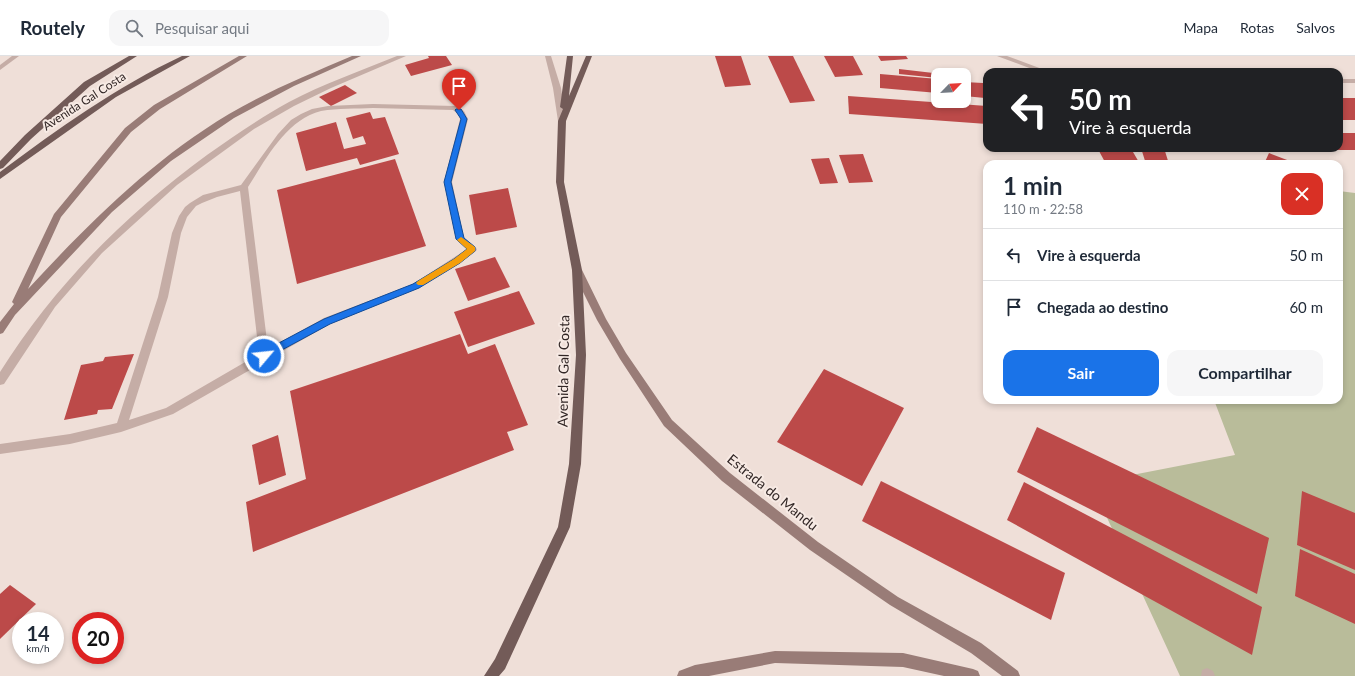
<!DOCTYPE html>
<html lang="pt">
<head>
<meta charset="utf-8">
<style>
	body { margin:0; font-family:Lato,sans-serif; background:#f6f6f7; color:#1f2937; height:100vh; display:flex; flex-direction:column; font-size:15px; white-space:nowrap }
	* { box-sizing:border-box; margin:0 }
	p { font-size:13px; color:#747a83 }
	.icon { flex:none; width:22px; height:22px; fill:none; stroke:currentColor; stroke-width:2; stroke-linecap:round; stroke-linejoin:round }
	.map { position:relative; flex:1; overflow:hidden }
	.sheet { position:absolute; left:983px; top:104px; width:360px; height:244px; display:flex; flex-direction:column; background:#fff; border-radius:12px; box-shadow:0 2px 6px #0003 }
	.sheet>* { flex:none }
	.top-card { position:absolute; left:983px; top:12px; width:360px; height:84px; border-radius:12px; box-shadow:0 2px 6px #0003; background:#202124; color:#fff; overflow:hidden }
	.needle { width:26px; rotate:65deg }
	.buttons { position:absolute; left:931px; top:12px; display:grid; gap:8px }
	.buttons a { display:grid; place-items:center; width:40px; height:40px; border-radius:8px; background:#fff; box-shadow:0 2px 6px #0003; font-size:20px }
	.speed { position:absolute; left:12px; top:556px; display:flex; gap:8px; font-size:20px; font-weight:700; text-align:center }
	.speed>* { display:grid; place-content:center; width:52px; height:52px; border-radius:50%; background:#fff; box-shadow:0 2px 6px #0003; line-height:1 }
	.speed small { font-size:10px; font-weight:400 }
	.speed .limit { border:6px solid #d22; background:#fff; color:#111 }
	.pin { position:absolute; display:grid; place-items:center; width:34px; height:34px; color:#fff; margin:-41px -17px; border-radius:50% 50% 50% 0; rotate:-45deg; box-shadow:0 0 4px #0007 }
	.pin .icon { rotate:45deg }
	.me { position:absolute; width:44px; margin:-22px; rotate:62deg; stroke-linejoin:round; filter:drop-shadow(0 0 3px #0008) }
	.turn { display:flex; align-items:center; gap:14px; height:84px; padding:0 20px; font-size:18px }
	.turn .icon { width:52px; height:52px; stroke-width:2.5 }
	.turn b { display:block; font-size:28px; line-height:34px }
	.round { display:grid; place-items:center; flex:none; width:42px; height:42px; border-radius:12px; background:#f6f6f7 }
	.summary { display:flex; align-items:center; justify-content:space-between; height:68px; padding:0 20px }
	h1 { font-size:24px; font-weight:700; line-height:30px }
	.action { display:flex; gap:8px; margin-top:auto; padding:8px 20px }
	.action a { flex:1; height:46px; border-radius:12px; background:#1a73e8; color:#fff; font-size:16px; font-weight:700; line-height:46px; text-align:center }
	.action a+a { background:#f6f6f7; color:#1f2937 }
	ul { padding:0; list-style:none }
	li { display:flex; align-items:center; gap:12px; height:52px; padding:0 20px; border-top:1px solid #e0e1e3 }
	li div { flex:1 }
	li b { display:block; font-size:15px }
	li em { font-style:normal }
	header { display:flex; align-items:center; gap:24px; box-sizing:border-box; height:56px; padding:0 20px; background:#fff; border-bottom:1px solid #e0e1e3 }
	header strong { font-size:19px }
	nav { display:flex; gap:22px; margin-inline-start:auto; font-size:14px }
	.search { width:280px; height:36px; background:#f6f6f7; display:flex; align-items:center; gap:10px; box-sizing:border-box; padding:0 14px; border-radius:12px; color:#747a83; font-size:15px }
	.map>svg:first-child { display:block }
	.green { fill:#b9bc9a }
	.building { fill:#bc4a49 }
	.lines { fill:none; stroke-linecap:round; stroke-linejoin:round }
	.lane { fill:#c5ada6; fill-rule:evenodd }
	.street { fill:#c5ada6; fill-rule:evenodd }
	.secondary { fill:#997c77; fill-rule:evenodd }
	.primary { fill:#735b58; fill-rule:evenodd }
	.route { fill:#1a73e8; stroke:#114b97 }
	.slow { fill:#f59e0b }
	.labels { text-anchor:middle; dominant-baseline:central; stroke-width:4; stroke-linejoin:round; paint-order:stroke }
	.far-street-label { font-size:12px; fill:#322726; stroke:#f7eae4 }
	.street-label { font-size:14px; fill:#322726; stroke:#f7eae4 }
</style>
</head>
<body>
<header>
<strong>Routely</strong>
<div class="search"><svg class="icon" aria-label="search" viewBox="0 0 24 24"><circle cx="10" cy="10" r="6"/><path d="M15 15l6 6"/></svg>Pesquisar aqui</div>
<nav><a>Mapa</a><a>Rotas</a><a>Salvos</a></nav>
</header>
<div class="map">
<svg width="1355" height="620" viewBox="0 0 1355 620">
	<rect width="100%" height="100%" fill="#efdfd8"/>
	<!-- green -->
	<path class="green" d="M1339,135L1355,137V620H1180L1091,427L1235,399L1214,344H1339Z"/>
	<!-- building -->
	<g class="building">
		<path d="M428,0H446L452,9L411,20L405,9L429,2Z"/>
		<path d="M715,0H741L751,29L725,31Z"/>
		<path d="M768,0H793L815,45L790,47Z"/>
		<path d="M824,0H853L863,19L835,21Z"/>
		<path d="M878,0H906L908,3L881,5Z"/>
		<path d="M899,13L942,18V19H938V22L899,18Z"/>
		<path d="M880,18L938,23V37L880,32Z"/>
		<path d="M964,26L983,27L985,42L964,40Z"/>
		<path d="M345,29L357,37L331,50L319,41Z"/>
		<path d="M848,40L987,50V68L849,58Z"/>
		<rect x="1339" y="42" width="16" height="22"/>
		<path d="M370,56L373,63L385,61L399,98L360,109L357,102L306,115L296,77L336,66L344,93L366,88L363,80L353,83L346,62Z"/>
		<path d="M1339,77H1355V94H1296L1295,92H1339Z"/>
		<path d="M1141,92H1164L1169,108H1146Z"/>
		<path d="M1180,92H1197L1198,95L1180,93Z"/>
		<path d="M1099,95L1133,96L1140,108H1106Z"/>
		<path d="M1269,97L1295,107L1294,108H1264Z"/>
		<path d="M863,98L873,126L849,127L839,99Z"/>
		<path d="M829,102L838,127L820,128L811,103Z"/>
		<path d="M395,103L426,190L297,228L277,134Z"/>
		<path d="M508,132L517,171L476,179L469,139Z"/>
		<path d="M495,201L510,231L468,245L455,213Z"/>
		<path d="M519,235L535,268L468,291L454,256Z"/>
		<path d="M460,278L468,298L495,288L528,369L507,376L514,394L253,496L246,446L306,423L290,335Z"/>
		<path d="M134,298L112,353L98,354L97,358L64,364L81,309L103,305L105,301Z"/>
		<path d="M824,313L904,352L862,430L777,386Z"/>
		<path d="M1037,371L1269,482L1257,538L1017,416Z"/>
		<path d="M278,379L286,419L259,429L252,389Z"/>
		<path d="M881,425L1065,517L1051,564L862,465Z"/>
		<path d="M1024,426L1262,551L1252,599L1007,464Z"/>
		<path d="M1302,435L1355,457V514L1297,489Z"/>
		<path d="M1300,493L1355,518V568L1295,540Z"/>
		<path d="M10,529L36,548L0,583V538Z"/>
	</g>
	<g class="lines">
		<!-- lane -->
		<g class="lane">
			<path d="M397,0H406L331,32L294,50L254,73L177,129L102,197L55,251L4,328L0,329V316C55,229 124,160 207,99C234,80 260,62 289,46C323,28 360,15 397,0Z"/>
			<path d="M545,0H551L561,32L566,65L565,67H559L558,65L553,32Z"/>
			<path d="M373,48L455,50L464,55L468,63L452,126L464,182L477,193L476,195L460,207L419,232L330,268L173,358L121,376L70,388L0,398V388L70,378L117,367L158,241L172,177L179,160L185,151L190,147L203,139L241,129L278,78L291,64L301,58L312,53L328,50ZM373,52L453,54L458,58L460,63L444,126L456,183L467,193L413,228L324,262L268,293L248,131C266,103 286,64 321,55C338,52 356,53 373,52ZM240,135L259,298L166,352L129,364L168,241L181,177L187,161L196,150L202,147L217,141Z"/>
			<path d="M1207,612L1213,615L1215,620H1201L1202,614Z"/>
		</g>
		<!-- street -->
		<g class="street">
			<path d="M12,0H19L0,14V9Z"/>
			<path d="M997,0H1007L1050,16H1040Z"/>
			<rect x="1339" y="23" width="16" height="4"/>
		</g>
		<!-- secondary -->
		<g class="secondary">
			<path d="M239,0H247L160,53L131,76L61,161L28,233C88,168 152,104 229,58C268,35 310,18 352,0H361L294,30L234,62L171,105L112,156L15,259L3,277L0,278V266L14,248L12,246L54,158L125,72L154,49Z"/>
			<path d="M577,211L582,214L606,263L626,297L672,364L730,417L818,486L898,541L981,587L1018,615L1020,620H1002L971,597L890,549L810,494L722,425L664,370L620,303L597,264L572,214Z"/>
			<path d="M775,595L903,597L973,613L978,615L980,620H944L903,611L775,607L709,620H677L679,615L695,609Z"/>
		</g>
		<!-- primary -->
		<g class="primary">
			<path d="M129,0H137L90,30L31,83L3,112L0,113V105L25,79L84,26Z"/>
			<path d="M182,0H190L116,41L0,123V116C58,73 116,31 182,0Z"/>
			<path d="M567,0H573L569,40L586,0H592L566,65L564,126L582,214L586,299L581,408L570,471L505,613L499,620H484L495,603L558,471L569,408L576,299L572,214L556,126L558,65L563,53L560,51Z"/>
		</g>
	</g>
	<!-- route -->
	<path class="route" d="M456,53H461L467,63L451,126L464,182L475,191V195L460,207L419,232L330,268L267,302H260L259,300L260,297L324,263L413,228L454,203L467,193L456,183L444,126L461,63L455,54Z"/>
	<!-- slow -->
	<path class="slow" d="M461,181L475,191V195L460,207L423,229H418L416,227L418,225L454,203L467,193L457,184Z"/>
	<g class="labels">
		<!-- far-street labels -->
		<g class="far-street-label">
			<text transform="translate(84 45) rotate(-33)">Avenida Gal Costa</text>
		</g>
		<!-- street labels -->
		<g class="street-label">
			<text transform="translate(563 315) rotate(-89)">Avenida Gal Costa</text>
			<text transform="translate(773 436) rotate(39)">Estrada do Mandu</text>
		</g>
	</g>
</svg>
<div class="buttons">
<a><svg class="needle" viewBox="-14 -14 28 28"><path d="M0-13l5 13h-10z" fill="#e53935"/><path d="M0 13l5-13h-10z" fill="#747a83"/></svg></a>
</div>
<div class="speed"><div>14<small>km/h</small></div><div class="limit">20</div></div>
<div class="pin" style="left:459px;top:54px;background:#d93025"><svg class="icon" aria-label="arrive" viewBox="0 0 24 24"><path d="M6 21V4h12l-3 4 3 4H6"/></svg></div>
<svg class="me" style="left:264px;top:300px" viewBox="-20 -20 40 40"><circle r="17" fill="#1a73e8" stroke="#fff" stroke-width="3"/><path d="M0-11L8 9 0 5-8 9z" fill="#fff"/></svg>
<div class="top-card">
<div class="turn"><svg class="icon" aria-label="left" viewBox="0 0 24 24"><path d="M17 20v-9H6M10 6l-5 5 5 5"/></svg><div><b>50 m</b>Vire à esquerda</div></div>
</div>
<section class="sheet">
<div class="summary"><div><h1>1 min</h1><p>110 m · 22:58</p></div><a class="round" style="background:#d93025;color:#fff"><svg class="icon" aria-label="close" viewBox="0 0 24 24"><path d="M6 6l12 12M18 6L6 18"/></svg></a></div>
<ul>
<li><svg class="icon" aria-label="left" viewBox="0 0 24 24"><path d="M17 20v-9H6M10 6l-5 5 5 5"/></svg><div><b>Vire à esquerda</b></div><em>50 m</em></li>
<li><svg class="icon" aria-label="arrive" viewBox="0 0 24 24"><path d="M6 21V4h12l-3 4 3 4H6"/></svg><div><b>Chegada ao destino</b></div><em>60 m</em></li>
</ul>
<div class="action"><a>Sair</a><a>Compartilhar</a></div>
</section>
</div>
</body>
</html>
